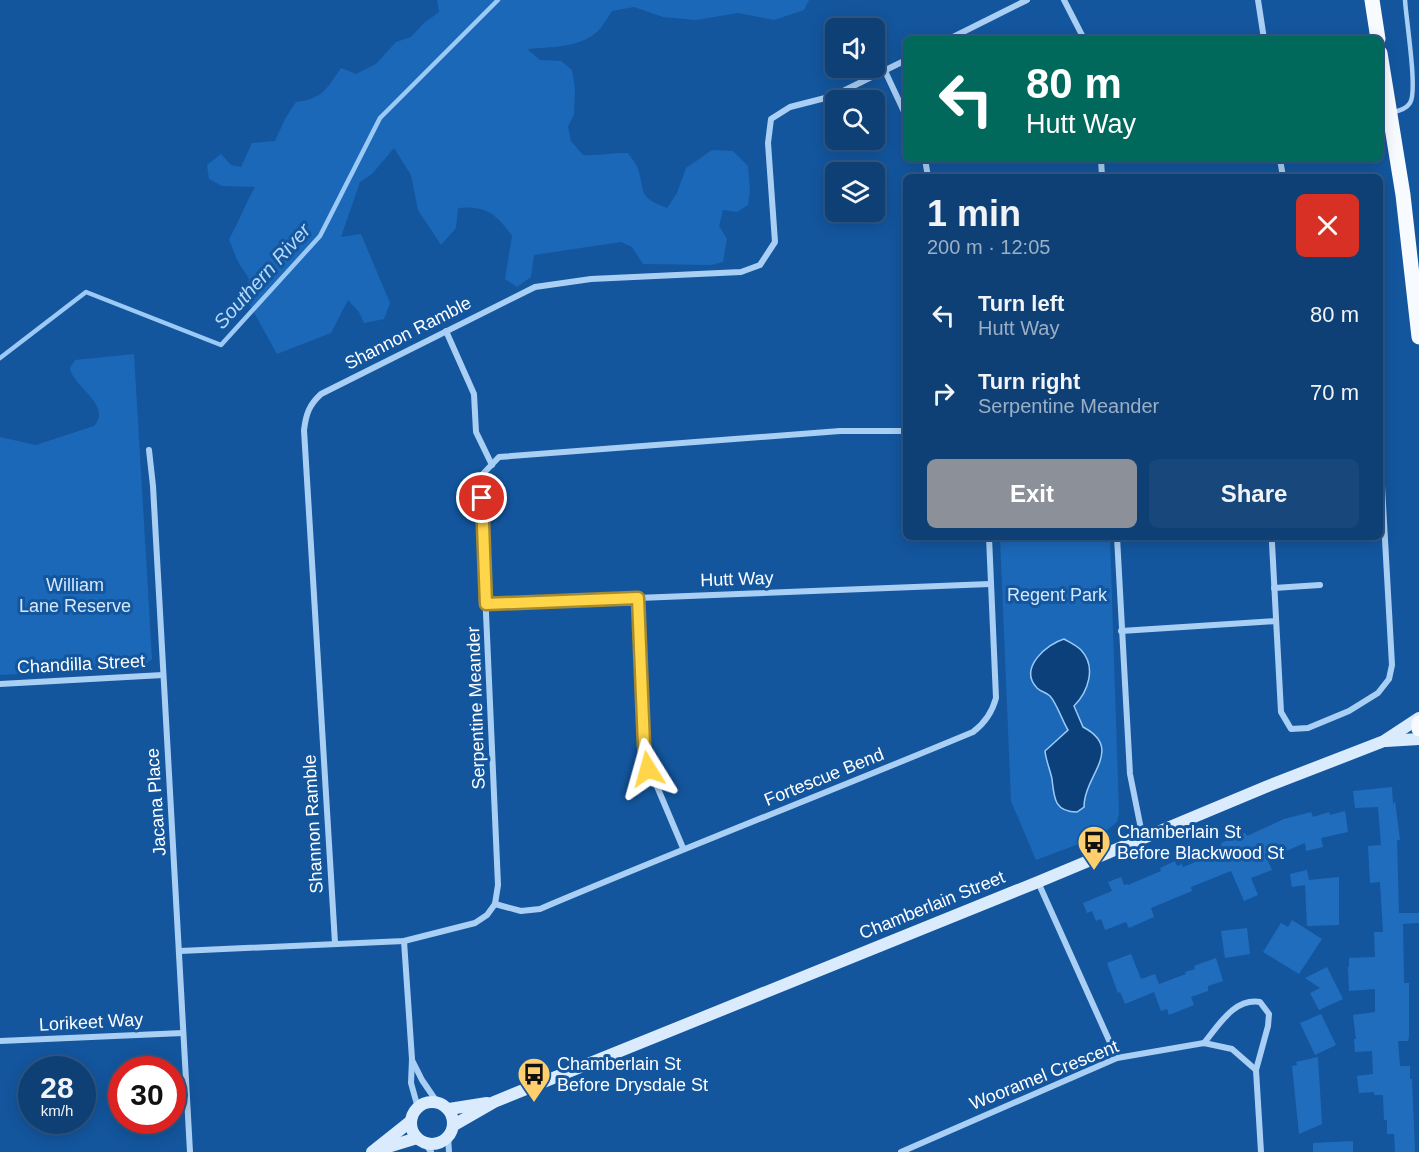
<!DOCTYPE html>
<html lang="en">
<head>
<meta charset="utf-8">
<style>
	body { margin:0; font-family:Helvetica,sans-serif; background:#17477b; color:#f1f3f6; height:100vh; display:flex; flex-direction:column; font-size:22px; white-space:nowrap }
	* { box-sizing:border-box; margin:0 }
	p { font-size:20px; color:#9bafc5 }
	.icon { flex:none; width:33px; height:33px; fill:none; stroke:currentColor; stroke-width:2; stroke-linecap:round; stroke-linejoin:round }
	.map { position:relative; flex:1; overflow:hidden }
	.drawer { position:absolute; left:903px; top:174px; width:480px; height:366px; display:flex; flex-direction:column; background:#0e4076; border-radius:9px; box-shadow:0 3px 15px #0003,0 0 0 2px #2e5988 }
	.drawer>* { flex:none }
	.hud { position:absolute; left:903px; top:36px; width:480px; height:126px; border-radius:9px; box-shadow:0 3px 15px #0003,0 0 0 2px #2e5988; background:#00695c; color:#fff; overflow:hidden }
	.buttons { position:absolute; left:825px; top:18px; display:grid; gap:12px }
	.buttons a { display:grid; place-items:center; width:60px; height:60px; border-radius:9px; background:#0e4076; box-shadow:0 3px 15px #0003,0 0 0 2px #2e5988; font-size:30px }
	.speed { position:absolute; left:18px; top:1056px; display:flex; gap:12px; font-size:30px; font-weight:700; text-align:center }
	.speed>* { display:grid; place-content:center; width:78px; height:78px; border-radius:50%; background:#0e4076; box-shadow:0 3px 15px #0003,0 0 0 2px #2e5988; line-height:1 }
	.speed small { font-size:15px; font-weight:400 }
	.speed .limit { border:9px solid #d22; background:#fff; color:#111 }
	.pin { position:absolute; display:grid; place-items:center; width:51px; height:51px; color:#fff; margin:-26px; border:3px solid #fff; border-radius:50%; box-shadow:0 2px 6px #0007 }
	.me { position:absolute; width:66px; margin:-33px; rotate:352deg; stroke-linejoin:round; filter:drop-shadow(0 0 4px #0008) }
	.turn { display:flex; align-items:center; gap:21px; height:126px; padding:0 24px; font-size:27px }
	.turn .icon { width:78px; height:78px; stroke-width:2.5 }
	.turn b { display:block; font-size:42px; line-height:51px }
	.round { display:grid; place-items:center; flex:none; width:63px; height:63px; border-radius:9px; background:#17477b }
	.overview { display:flex; align-items:center; justify-content:space-between; height:102px; padding:0 24px }
	h1 { font-size:36px; font-weight:700; line-height:45px }
	.button { display:flex; gap:12px; margin-top:auto; padding:12px 24px }
	.button a { flex:1; height:69px; border-radius:9px; background:#8c9099; color:#fff; font-size:24px; font-weight:700; line-height:69px; text-align:center }
	.button a+a { background:#17477b; color:#f1f3f6 }
	ul { padding:0; list-style:none }
	li { display:flex; align-items:center; gap:18px; height:78px; padding:0 24px }
	li div { flex:1 }
	li b { display:block; font-size:22px }
	li em { font-style:normal }
	.map>svg:first-child { display:block }
	.green { fill:#1b68b8 }
	.water { fill:#0c407a; stroke:#9ccaf7; stroke-width:1.5 }
	.lines { fill:none; stroke-linecap:round; stroke-linejoin:round }
	.stream { stroke:#9ccaf7; stroke-width:4.5 }
	.building { fill:#216dbd }
	.lane { stroke:#aacff4; stroke-width:4.5 }
	.street { stroke:#aacff4; stroke-width:6 }
	.secondary { stroke:#daebfd; stroke-width:12 }
	.primary { stroke:#f7fbff; stroke-width:15 }
	.route-casing { stroke:#a68a30; stroke-width:15 }
	.route { stroke:#ffd54a; stroke-width:10 }
	.labels { text-anchor:middle; dominant-baseline:central; stroke-width:6; stroke-linejoin:round; paint-order:stroke }
	.street-label { font-size:18px; fill:#fff; stroke:#13569e }
	.park-label { font-size:18px; fill:#d3e8fd; stroke:#13569e }
	.poi-label { font-size:18px; fill:#fff; stroke:#13569e; text-anchor:start }
	.water-label { font-size:20px; font-style:italic; fill:#b7d9fa; stroke:#13569e }
</style>
</head>
<body>
<div class="map">
<svg width="1419" height="1152" viewBox="0 0 1419 1152">
	<rect width="100%" height="100%" fill="#13569e"/>
	<!-- green -->
	<g class="green">
		<path d="M437,0H809L804,10L774,20L738,13L696,20L663,17L634,7L612,11C608,17 603,26 598,31C580,48 550,47 527,49L540,60L561,61L572,70L575,89L574,114L568,127L571,141L583,155C598,156 612,153 628,153C631,158 636,163 638,169C646,195 637,196 667,208L677,193L686,168L712,150L733,151L748,166L750,190L748,205L737,212L723,210L719,226L727,239L723,262L711,265L643,264L632,247L621,242L534,255L531,277L517,287L505,279L512,236C497,214 485,205 458,208L456,228L441,245L418,210L411,175L394,148L372,174L360,182L341,237L361,234L390,303L384,319L364,323L359,312L348,300L331,333L277,354L247,300L249,279L237,260L229,239C239,222 245,204 255,187L222,186L209,179L207,165L221,154L231,165L241,167L252,143L275,141L285,119L296,102C323,99 327,88 341,68L356,74L376,64L396,42L411,37L424,23L439,12Z"/>
		<path d="M134,354L152,659L143,666L135,668L0,675V437L36,445L94,426C113,405 72,386 70,368L75,360Z"/>
		<path d="M1000,537H1110L1119,813L1117,822L1100,836L1036,860L1011,801Z"/>
	</g>
	<!-- water -->
	<path class="water" d="M1064,639C1069,642 1076,645 1081,650C1097,667 1088,692 1074,706L1083,727C1125,749 1084,775 1084,807L1077,812C1054,812 1054,797 1052,779C1050,769 1046,761 1045,751L1068,730C1062,720 1057,704 1050,696C1046,692 1041,692 1037,688C1018,668 1047,644 1064,639Z"/>
	<g class="lines">
		<!-- stream -->
		<path class="stream" d="M0,358L86,292L221,345L320,236L380,118L498,0"/>
	</g>
	<!-- building -->
	<g class="building">
		<path d="M1392,787L1393,804L1395,801L1400,840H1397L1399,913H1419V923L1403,924L1404,983H1409V1036L1408,1041H1398L1400,1066H1410V1079H1412L1415,1152H1395L1394,1134H1387V1120H1384L1383,1095H1374V1092L1359,1093L1357,1076L1373,1074L1372,1051L1355,1052L1354,1039H1356L1353,1015L1375,1012V989L1349,991L1348,967H1349V958L1375,957L1374,932H1383L1380,882L1370,883L1368,846L1381,845L1378,807L1355,808L1353,791Z"/>
		<path d="M1345,811L1348,832L1321,838L1323,847L1306,851L1305,843L1267,859L1272,870L1251,878L1258,895L1244,901L1231,871L1191,887L1192,891L1151,908L1154,917L1129,928L1126,922L1105,930L1101,919L1096,921L1092,911L1087,913L1083,903L1112,891L1108,882L1121,877L1124,885L1127,884L1128,885L1161,871L1160,868L1175,861L1177,866L1182,864L1183,867L1208,857L1206,852L1222,845L1221,843L1245,833L1247,836L1284,819L1311,812L1313,817L1329,812L1330,815Z"/>
		<path d="M1307,870L1309,880L1339,877V925L1307,926L1305,885L1292,887L1290,874Z"/>
		<path d="M1292,920L1322,939L1299,974L1263,952L1281,923L1288,927Z"/>
		<path d="M1247,928L1250,954L1225,958L1221,931Z"/>
		<path d="M1131,954L1141,979L1155,974L1159,984L1186,974L1185,972L1195,969L1194,966L1216,958L1223,981L1208,986V991L1191,997L1194,1005L1169,1015L1167,1009L1161,1011L1154,992L1125,1004L1120,992L1118,993L1107,963Z"/>
		<path d="M1327,967L1343,999L1319,1010L1310,993L1320,988L1305,978Z"/>
		<path d="M1321,1014L1336,1045L1315,1055L1300,1023Z"/>
		<path d="M1318,1057L1322,1124L1299,1134L1292,1066L1297,1065L1296,1062Z"/>
		<path d="M1353,1141V1152H1313V1143Z"/>
	</g>
	<g class="lines">
		<!-- lane -->
		<path class="lane" d="M1393,112C1399,111 1406,109 1410,103C1418,91 1406,19 1405,0"/>
		<!-- street -->
		<g class="street">
			<path d="M1064,0L1084,39"/>
			<path d="M1258,0L1264,39"/>
			<path d="M949,39L1027,0"/>
			<path d="M885,71L906,116"/>
			<path d="M925,159L928,177"/>
			<path d="M1101,159L1102,177"/>
			<path d="M1280,159L1283,177"/>
			<path d="M446,331L474,394L476,432L492,465"/>
			<path d="M149,450L153,486L190,1152"/>
			<path d="M1117,537L1130,774L1143,839"/>
			<path d="M1272,543L1281,712L1291,729L1308,728L1349,711L1378,693L1389,679L1392,665L1380,450"/>
			<path d="M1274,588L1320,585"/>
			<path d="M638,598L645,758L683,848"/>
			<path d="M486,604L990,584"/>
			<path d="M1121,631L1276,621"/>
			<path d="M0,684L163,675"/>
			<path d="M1038,882L1117,1058"/>
			<path d="M495,904L521,911L540,909C684,848 829,792 973,732C985,723 992,713 996,698L989,537"/>
			<path d="M404,941L412,1059L411,1083L418,1108"/>
			<path d="M335,943L304,430C306,414 309,405 321,394L535,287L591,279L741,272L760,265L775,242L768,143L771,119L790,107L833,96L906,60"/>
			<path d="M180,951L404,941L475,923L487,915L495,904L498,885L480,477L499,457L840,431H906"/>
			<path d="M0,1041L183,1033"/>
			<path d="M1204,1043C1219,1025 1234,998 1260,1002L1269,1014L1268,1026L1256,1070"/>
			<path d="M412,1060L422,1080L437,1102"/>
			<path d="M448,1137L449,1152"/>
			<path d="M425,1143L431,1152"/>
			<path d="M901,1152L1117,1058L1204,1043L1232,1049L1256,1070L1261,1152"/>
		</g>
		<!-- secondary -->
		<g class="secondary">
			<path d="M1386,741L1419,739"/>
			<circle cx="432" cy="1123" r="21"/>
			<path d="M449,1109L487,1103"/>
			<path d="M454,1125L494,1102L1038,882L1268,786L1384,741L1419,718"/>
			<path d="M378,1150L417,1138"/>
			<path d="M372,1152L411,1121"/>
		</g>
		<!-- primary -->
		<g class="primary">
			<path d="M1372,0L1378,39"/>
			<path d="M1380,53L1403,195L1419,337"/>
			<path d="M1419,723V729"/>
		</g>
	</g>
	<g class="lines">
		<defs>
			<path id="route" d="M482,498L486,604L638,598L644,745L648,769"/>
		</defs>
		<!-- route casing -->
		<use href="#route" class="route-casing"/>
		<!-- route -->
		<use href="#route" class="route"/>
	</g>
	<!-- icons -->
	<defs>
		<symbol id="bus-pin" viewBox="-11 -11 22 30"><path d="M0 17L-7.5 6A9.5 9.5 0 1 1 7.5 6Z" fill="#ffcf6d" stroke="#13569e"/><path d="M-5-6H5V4H4V6H2V4H-2V6H-4V4H-5ZM-3.5-4V0h7V-4ZM-3.5 1.2v1.5H-2V1.2ZM2 1.2v1.5H3.5V1.2Z" fill="#111"/></symbol>
	</defs>
	<g fill-rule="evenodd">
		<use href="#bus-pin" x="1075" y="823" width="38" height="52"/>
		<use href="#bus-pin" x="515" y="1055" width="38" height="52"/>
	</g>
	<g class="labels">
		<!-- street labels -->
		<g class="street-label">
			<text transform="translate(408 333) rotate(-27)">Shannon Ramble</text>
			<text transform="translate(737 579) rotate(-2)">Hutt Way</text>
			<text transform="translate(81 664) rotate(-3)">Chandilla Street</text>
			<text transform="translate(476 708) rotate(-92)">Serpentine Meander</text>
			<text transform="translate(824 777) rotate(-22)">Fortescue Bend</text>
			<text transform="translate(156 802) rotate(-94)">Jacana Place</text>
			<text transform="translate(313 824) rotate(-93)">Shannon Ramble</text>
			<text transform="translate(932 905) rotate(-22)">Chamberlain Street</text>
			<text transform="translate(91 1022) rotate(-3)">Lorikeet Way</text>
			<text transform="translate(1044 1075) rotate(-22)">Wooramel Crescent</text>
		</g>
		<!-- park labels -->
		<g class="park-label">
			<text x="75" y="585">William<tspan x="75" dy="21">Lane Reserve</tspan></text>
			<text x="1057" y="595">Regent Park</text>
		</g>
		<!-- poi labels -->
		<g class="poi-label">
			<text x="1117" y="832">Chamberlain St<tspan x="1117" dy="21">Before Blackwood St</tspan></text>
			<text x="557" y="1064">Chamberlain St<tspan x="557" dy="21">Before Drysdale St</tspan></text>
		</g>
		<!-- water labels -->
		<g class="water-label">
			<text transform="translate(262 276) rotate(-48)">Southern River</text>
		</g>
	</g>
</svg>
<div class="buttons">
<a><svg class="icon" aria-label="sound" viewBox="0 0 24 24"><path d="M4 9h4l5-4v14l-5-4H4zM17 9q2 3 0 6"/></svg></a>
<a><svg class="icon" aria-label="search" viewBox="0 0 24 24"><circle cx="10" cy="10" r="6"/><path d="M15 15l6 6"/></svg></a>
<a><svg class="icon" aria-label="layers" viewBox="0 0 24 24"><path d="M12 4l9 5-9 5-9-5zM3 14l9 5 9-5"/></svg></a>
</div>
<div class="speed"><div>28<small>km/h</small></div><div class="limit">30</div></div>
<div class="pin" style="left:482px;top:498px;background:#d93025"><svg class="icon" aria-label="arrive" viewBox="0 0 24 24"><path d="M6 21V4h12l-3 4 3 4H6"/></svg></div>
<svg class="me" style="left:648px;top:769px" viewBox="-20 -20 40 40"><path d="M0-17L14 15 0 8-14 15z" fill="#ffd54a" stroke="#fff" stroke-width="4"/></svg>
<div class="hud">
<div class="turn"><svg class="icon" aria-label="left" viewBox="0 0 24 24"><path d="M17 20v-9H6M10 6l-5 5 5 5"/></svg><div><b>80 m</b>Hutt Way</div></div>
</div>
<section class="drawer">
<div class="overview"><div><h1>1 min</h1><p>200 m · 12:05</p></div><a class="round" style="background:#d93025;color:#fff"><svg class="icon" aria-label="close" viewBox="0 0 24 24"><path d="M6 6l12 12M18 6L6 18"/></svg></a></div>
<ul>
<li><svg class="icon" aria-label="left" viewBox="0 0 24 24"><path d="M17 20v-9H6M10 6l-5 5 5 5"/></svg><div><b>Turn left</b><p>Hutt Way</p></div><em>80 m</em></li>
<li><svg class="icon" aria-label="right" viewBox="0 0 24 24"><path d="M7 20v-9h11M14 6l5 5-5 5"/></svg><div><b>Turn right</b><p>Serpentine Meander</p></div><em>70 m</em></li>
</ul>
<div class="button"><a>Exit</a><a>Share</a></div>
</section>
</div>
</body>
</html>
